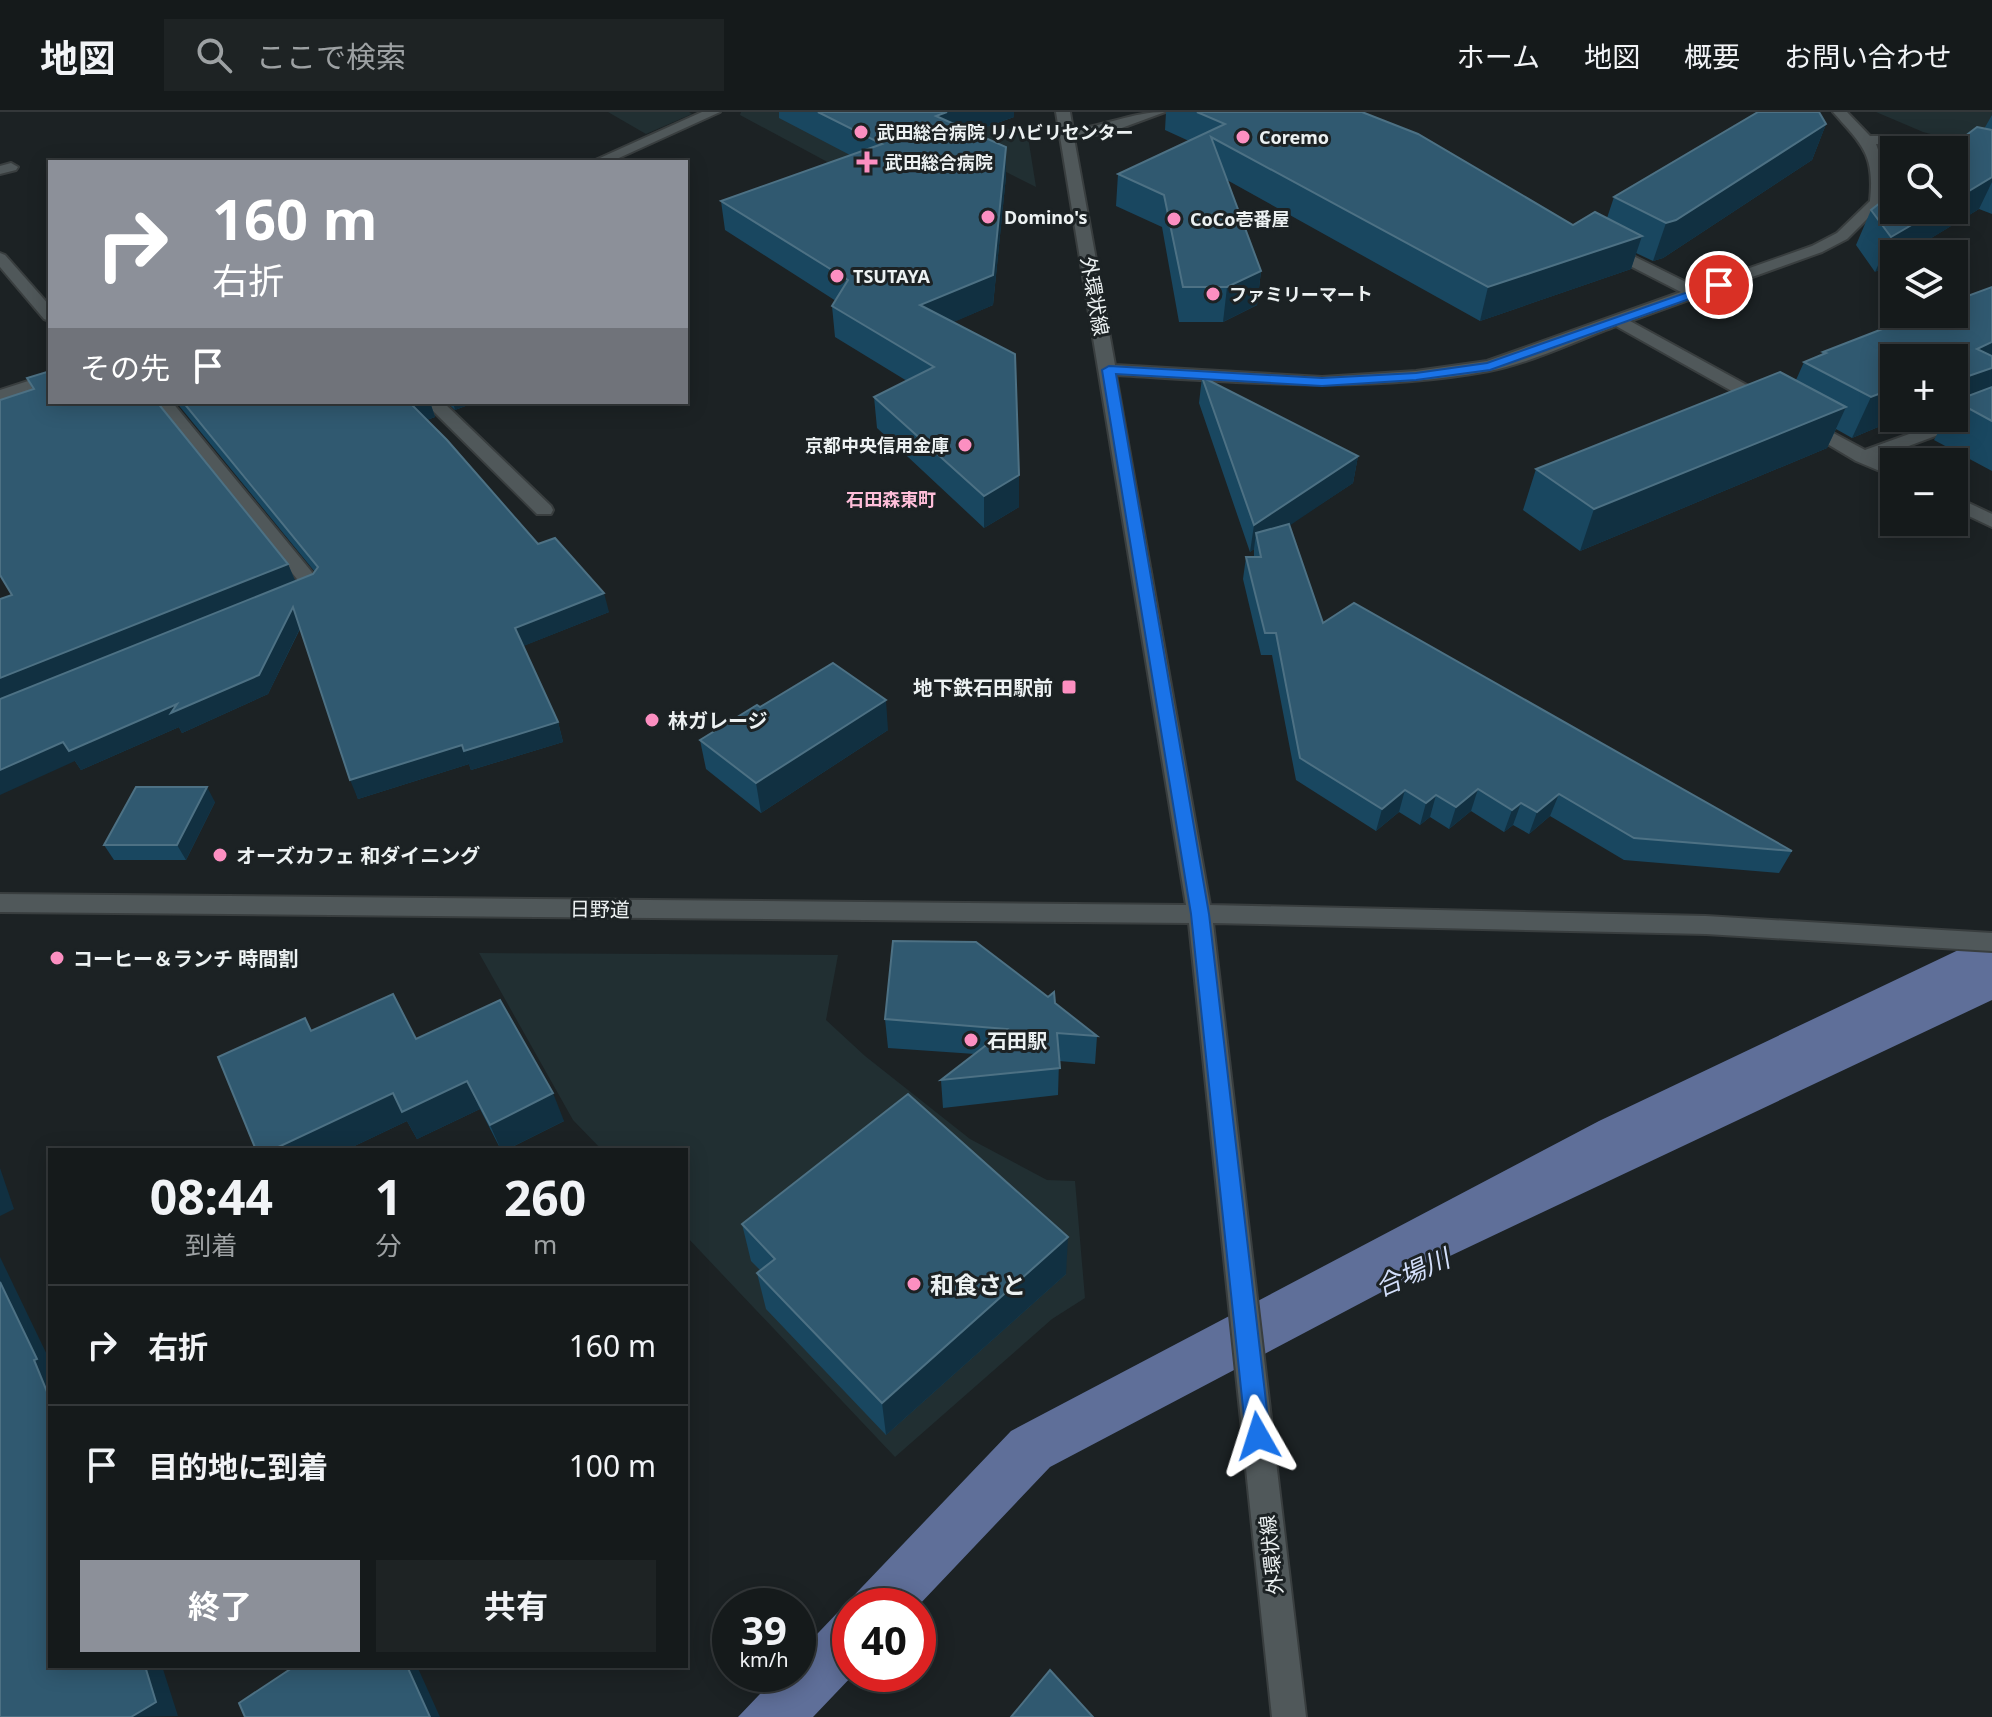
<!DOCTYPE html>
<html lang="ja">
<head>
<meta charset="utf-8">
<style>
	body { margin:0; font-family:"Noto Sans","Noto Sans JP",sans-serif; background:#1e2324; color:#f1f3f6; height:100vh; display:flex; flex-direction:column; font-size:30px; white-space:nowrap }
	* { box-sizing:border-box; margin:0 }
	p { font-size:26px; color:#9da1a3 }
	.icon { flex:none; width:44px; height:44px; fill:none; stroke:currentColor; stroke-width:2; stroke-linecap:round; stroke-linejoin:round }
	.map { position:relative; flex:1; overflow:hidden }
	.panel { position:absolute; left:48px; top:1036px; width:640px; height:520px; display:flex; flex-direction:column; background:#151a1b; border-radius:0px; box-shadow:0 4px 20px #0003,0 0 0 2px #34383a }
	.panel>* { flex:none }
	.guide { position:absolute; left:48px; top:48px; width:640px; height:244px; border-radius:0px; box-shadow:0 4px 20px #0003,0 0 0 2px #34383a; background:#8c9099; color:#fff; overflow:hidden }
	.buttons { position:absolute; left:1880px; top:24px; display:grid; gap:16px }
	.buttons a { display:grid; place-items:center; width:88px; height:88px; border-radius:0px; background:#151a1b; box-shadow:0 4px 20px #0003,0 0 0 2px #34383a; font-size:40px }
	.speed { position:absolute; left:712px; top:1476px; display:flex; gap:16px; font-size:40px; font-weight:700; text-align:center }
	.speed>* { display:grid; place-content:center; width:104px; height:104px; border-radius:50%; background:#151a1b; box-shadow:0 4px 20px #0003,0 0 0 2px #34383a; line-height:1 }
	.speed small { font-size:20px; font-weight:400 }
	.speed .limit { border:12px solid #d22; background:#fff; color:#111 }
	.pin { position:absolute; display:grid; place-items:center; width:68px; height:68px; color:#fff; margin:-34px; border:4px solid #fff; border-radius:50%; box-shadow:0 2px 8px #0007 }
	.me { position:absolute; width:88px; margin:-44px; rotate:354deg; stroke-linejoin:round; filter:drop-shadow(0 0 6px #0008) }
	.turn { display:flex; align-items:center; gap:28px; height:168px; padding:0 32px; font-size:36px }
	.turn .icon { width:104px; height:104px; stroke-width:2.5 }
	.turn b { display:block; font-size:56px; line-height:68px }
	.then { display:flex; align-items:center; height:76px; padding:0 32px; background:#0003; gap:16px; font-size:30px }
	.eta { display:flex; justify-content:space-evenly; align-items:center; height:136px; text-align:center }
	.eta b { font-size:48px; font-weight:700; line-height:56px }
	.action { display:flex; gap:16px; margin-top:auto; padding:16px 32px }
	.action a { flex:1; height:92px; border-radius:0px; background:#8c9099; color:#fff; font-size:32px; font-weight:700; line-height:92px; text-align:center }
	.action a+a { background:#1e2324; color:#f1f3f6 }
	ul { padding:0; list-style:none }
	li { display:flex; align-items:center; gap:24px; height:120px; padding:0 32px; border-top:2px solid #34383a }
	li div { flex:1 }
	li b { display:block; font-size:30px }
	li em { font-style:normal }
	header { display:flex; align-items:center; gap:48px; box-sizing:border-box; height:112px; padding:0 40px; background:#151a1b; border-bottom:2px solid #34383a }
	header strong { font-size:38px }
	nav { display:flex; gap:44px; margin-inline-start:auto; font-size:28px }
	.search { width:560px; height:72px; background:#1e2324; display:flex; align-items:center; gap:20px; box-sizing:border-box; padding:0 28px; border-radius:0px; color:#9da1a3; font-size:30px }
	.map>svg:first-child { display:block }
	.built { fill:#212f32 }
	.water { fill:#5f6f99 }
	.lines { fill:none; stroke-linecap:round; stroke-linejoin:round }
	.minor-casing { stroke:#393e3f; stroke-width:4 }
	.minor { fill:#50585a; fill-rule:evenodd }
	.wall { fill:#194760 }
	.shaded-wall { fill:#113041 }
	.building { fill:#305970; stroke:#4d7184; stroke-width:2 }
	.route { fill:#1a73e8; stroke:#114b97; stroke-width:2 }
	.poi-dot { fill:#fc8fc1; stroke:#1c2224; stroke-width:3 }
	.labels { text-anchor:middle; dominant-baseline:central; stroke-width:6; stroke-linejoin:round; paint-order:stroke }
	.far-poi-label { font-size:18px; font-weight:bold; fill:#ecf1f2; stroke:#1c2224; text-anchor:start }
	.far-neighbourhood-label { font-size:18px; font-weight:bold; fill:#febed9; stroke:#1c2224 }
	.street-label { font-size:20px; fill:#ecf1f2; stroke:#1c2224 }
	.poi-label { font-size:20px; font-weight:bold; fill:#ecf1f2; stroke:#1c2224; text-anchor:start }
	.near-poi-label { font-size:24px; font-weight:bold; fill:#ecf1f2; stroke:#1c2224; text-anchor:start }
	.near-water-label { font-size:26px; font-style:italic; fill:#d3dffa; stroke:#1c2224 }
</style>
</head>
<body>
<header>
<strong>地図</strong>
<div class="search"><svg class="icon" aria-label="search" viewBox="0 0 24 24"><circle cx="10" cy="10" r="6"/><path d="M15 15l6 6"/></svg>ここで検索</div>
<nav><a>ホーム</a><a>地図</a><a>概要</a><a>お問い合わせ</a></nav>
</header>
<div class="map">
<svg width="1992" height="1605" viewBox="0 0 1992 1605">
	<rect width="100%" height="100%" fill="#1c2224"/>
	<!-- built -->
	<g class="built">
		<path d="M608,0H689L692,2L646,22Z"/>
		<path d="M741,0H968L1028,25L1036,75L953,33L859,67L740,3Z"/>
		<path d="M1876,0H1992V38L1923,20Z"/>
		<path d="M479,841L838,843L826,908L865,944L970,1027L1047,1068L1075,1069L1085,1186L1052,1207L895,1345L686,1124V1038H602L573,1008Z"/>
	</g>
	<!-- water -->
	<path class="water" d="M1992,822V888L1450,1144L1050,1355L918,1494H850V1562H854L813,1605H738L779,1562H798V1542L1011,1319L1599,1009Z"/>
	<g class="lines">
		<defs>
			<g id="minor">
				<path d="M702,0H720L610,50H591Z"/>
				<path d="M1056,0H1070L1073,18C1104,14 1133,0 1165,0L1108,21L1074,26L1115,253L1322,265L1416,259L1487,249L1681,180L1599,138V132H1609L1696,175L1812,134L1837,121L1870,89C1875,42 1862,33 1833,0H1847L1870,24H1915L1959,38L1954,42V38H1937L1915,32H1876L1886,60L1884,90L1847,127L1822,140L1630,209L1774,288L1777,292L1774,296H1762L1616,214C1578,228 1528,252 1489,259C1364,282 1242,270 1116,263L1210,793L1706,804L1992,821V839L1706,822L1213,811L1306,1605H1272L1189,811L0,800V782L1186,793Z"/>
				<path d="M11,51L18,55L16,58L0,62V54Z"/>
				<path d="M0,141L5,143L50,194V209L44,207L0,155Z"/>
				<path d="M50,262V273L0,289V278Z"/>
				<path d="M154,290H172L320,470L323,474C316,483 299,489 288,486L285,482L301,472Z"/>
				<path d="M424,290H443L551,394L553,398L551,402H537Z"/>
				<path d="M1992,292V303L1879,345L1894,353V365L1856,349L1794,312L1803,307L1809,308L1865,338Z"/>
				<path d="M1954,384L1992,402V415L1954,397Z"/>
			</g>
		</defs>
		<!-- minor casing -->
		<use href="#minor" class="minor-casing"/>
		<!-- minor -->
		<use href="#minor" class="minor"/>
	</g>
	<!-- wall -->
	<g class="wall">
		<path d="M779,0H1014V5L972,20L1006,64L993,193L953,210L1019,395L984,416L877,316L874,285L907,269L835,225L832,194L836,189L725,118L721,89L850,43L779,6Z"/>
		<path d="M1166,0H1362L1573,113L1607,106L1614,85L1826,12L1812,48L1663,146L1653,149L1636,141L1631,157L1480,209L1227,68L1261,159L1257,193L1223,210H1179L1162,115L1116,94L1118,62L1189,29L1165,18Z"/>
		<path d="M1992,3V102L1979,97L1875,160L1856,133L1871,98L1984,17Z"/>
		<path d="M1992,175V359L1934,328L1946,306H1954V246H1894V306H1944L1914,317L1897,307L1852,326L1836,317L1827,336L1580,439L1523,398L1536,357L1796,268L1804,250L1821,243L1823,240Z"/>
		<path d="M1202,265L1358,344L1353,371L1289,413L1323,511L1792,739L1779,761L1624,748L1550,704L1529,722L1513,713L1504,720L1471,699L1449,717L1430,705L1420,713L1399,700L1376,719L1296,668L1272,543H1261L1243,467L1246,445H1254V437L1250,440L1199,291Z"/>
		<path d="M27,266L288,452L295,469L313,462L315,460L176,290H430L435,305L427,308L538,432L609,500L523,534L558,610L563,630L471,658L469,652L358,687L300,517L268,582L182,621L179,615L81,658L75,649L12,483L33,278Z"/>
		<path d="M446,290H476L455,298Z"/>
		<path d="M760,595L888,618L761,701L706,657L700,628Z"/>
		<path d="M215,690L186,748H114L104,733Z"/>
		<path d="M1055,891L1097,924L1095,952L1059,949L1058,983L943,996L941,968L975,942L888,936L885,907Z"/>
		<path d="M305,906L312,919L416,927L564,1009L506,1038H501L480,997L417,1027L407,1009L346,1038H256Z"/>
		<path d="M742,1112L1066,1162L886,1323L766,1197L757,1161L761,1159L751,1149Z"/>
	</g>
	<!-- shaded-wall -->
	<g class="shaded-wall">
		<path d="M947,0H1014V5L937,32L936,4Z"/>
		<path d="M1826,12L1812,48L1663,146L1653,149L1666,111Z"/>
		<path d="M1006,35V64L993,193L922,224L920,193Z"/>
		<path d="M1992,65V70L1979,97L1905,142H1894V149L1875,160L1891,125L1937,98H1954V88Z"/>
		<path d="M1642,124L1631,157L1480,209L1488,175Z"/>
		<path d="M1261,159L1257,193L1223,210L1227,175Z"/>
		<path d="M1992,230V277L1954,290V269L1977,237Z"/>
		<path d="M1894,276V306H1898L1897,307L1852,326L1871,285Z"/>
		<path d="M420,290H430L435,305L418,311L412,293Z"/>
		<path d="M453,290H476L455,298Z"/>
		<path d="M1846,295L1827,336L1580,439L1594,397Z"/>
		<path d="M1920,306H1944L1914,317Z"/>
		<path d="M1358,344L1353,371L1259,434L1256,421L1254,437L1250,440L1254,413Z"/>
		<path d="M1019,363V395L984,416V384Z"/>
		<path d="M288,452L296,471L0,590V566Z"/>
		<path d="M604,481L609,500L521,535L515,516Z"/>
		<path d="M293,495L301,514L268,582L182,621L179,615L81,658L75,649L0,683V658Z"/>
		<path d="M886,588L888,618L761,701L756,671Z"/>
		<path d="M558,610L563,630L471,658L464,639Z"/>
		<path d="M462,633L469,652L358,687L350,668Z"/>
		<path d="M207,675L215,690L186,748L177,733Z"/>
		<path d="M1478,677L1471,699L1449,717L1456,695Z"/>
		<path d="M1405,678L1399,700L1376,719L1382,697Z"/>
		<path d="M1559,682L1550,704L1529,722L1537,700Z"/>
		<path d="M1436,683L1430,705L1420,713L1426,691Z"/>
		<path d="M1521,691L1513,713L1504,720L1512,698Z"/>
		<path d="M467,969L480,997L417,1027L407,1009L346,1038H272L393,981Z"/>
		<path d="M553,981L564,1009L506,1038H501L490,1013Z"/>
		<path d="M0,1056L14,1097L0,1104Z"/>
		<path d="M1068,1125L1066,1162L886,1323L882,1291Z"/>
		<path d="M0,1145L50,1249V1287L0,1170Z"/>
		<path d="M142,1554H162L178,1604L131,1605Z"/>
		<path d="M407,1554H417L440,1605H430Z"/>
	</g>
	<!-- building -->
	<g class="building">
		<path d="M818,0H947L936,4L1006,35L993,163L920,193L1015,242L1019,363L984,384L874,285L934,255L832,194L848,168L721,89L882,32Z"/>
		<path d="M1197,0H1362L1418,22L1573,113L1595,100L1642,124L1488,175L1211,25L1261,159L1227,175H1183L1164,83L1118,62L1225,12Z"/>
		<path d="M1758,0H1819L1826,12L1676,108L1666,111L1614,85Z"/>
		<path d="M1977,15L1992,18V65L1954,88V38H1947Z"/>
		<path d="M1894,80V98H1937L1891,125L1871,98Z"/>
		<path d="M1992,175V230L1977,237L1992,244V256L1954,269V246H1894V276L1871,285L1804,250L1826,241L1823,240L1921,202H1954V189Z"/>
		<path d="M50,259V290H157L288,452L0,566V487L12,483L0,463V288L34,277L27,266Z"/>
		<path d="M1780,260L1846,295L1594,397L1536,357Z"/>
		<path d="M1202,265L1358,344L1254,413Z"/>
		<path d="M1992,275V309L1955,289Z"/>
		<path d="M183,290H420L412,293L447,328L538,432L555,426L604,481L515,516L558,610L464,639L462,633L350,668L293,495L259,563L171,601L177,592L69,639L63,630L0,658V587L313,462L318,455Z"/>
		<path d="M1289,412L1323,511L1354,491L1792,739L1634,726L1559,682L1537,700L1521,691L1512,698L1478,677L1456,695L1436,683L1426,691L1405,678L1382,697L1300,646L1276,521H1265L1246,445H1261L1256,421Z"/>
		<path d="M833,551L886,588L756,671L700,628L757,593L760,595Z"/>
		<path d="M136,675H207L177,733H104Z"/>
		<path d="M893,829L976,830L1048,885L1054,880L1055,891L1097,924L1057,921L1060,956L941,968L1007,917L885,907Z"/>
		<path d="M393,882L416,927L500,888L553,981L490,1013L467,969L402,1000L393,981L272,1038H256L218,945L305,906L311,919Z"/>
		<path d="M908,982L1068,1125L882,1291L757,1161L775,1147L742,1112Z"/>
		<path d="M0,1170L37,1247L34,1248L50,1287V1554H145L156,1590L131,1605H0Z"/>
		<path d="M295,1554H407L430,1605H245L239,1591Z"/>
		<path d="M1050,1558L1093,1605H1011Z"/>
	</g>
	<!-- route -->
	<path class="route" d="M1719,169L1725,173L1723,175L1490,258L1416,268L1322,274L1116,262L1209,802L1270,1324L1266,1332L1258,1336L1249,1332L1246,1324L1191,802L1102,258L1109,254L1322,266L1416,261L1487,251Z"/>
	<!-- markers -->
	<g class="poi-dot">
		<circle cx="861" cy="20" r="8"/>
		<circle cx="1243" cy="25" r="8"/>
		<path d="M863 38h8v8h8v8h-8v8h-8v-8h-8v-8h8z"/>
		<circle cx="988" cy="105" r="8"/>
		<circle cx="1174" cy="107" r="8"/>
		<circle cx="837" cy="164" r="8"/>
		<circle cx="1213" cy="182" r="8"/>
		<circle cx="965" cy="333" r="8"/>
		<rect x="1061" y="567" width="16" height="16" rx="4"/>
		<circle cx="652" cy="608" r="8"/>
		<circle cx="220" cy="743" r="8"/>
		<circle cx="57" cy="846" r="8"/>
		<circle cx="971" cy="928" r="8"/>
		<circle cx="914" cy="1172" r="8"/>
	</g>
	<g class="labels">
		<!-- far-poi labels -->
		<g class="far-poi-label">
			<text x="877" y="20">武田総合病院 リハビリセンター</text>
			<text x="1259" y="25">Coremo</text>
			<text x="885" y="50">武田総合病院</text>
			<text x="1004" y="105">Domino's</text>
			<text x="1190" y="107">CoCo壱番屋</text>
			<text x="853" y="164">TSUTAYA</text>
			<text x="1229" y="182">ファミリーマート</text>
			<text x="949" y="333" text-anchor="end">京都中央信用金庫</text>
		</g>
		<!-- far-neighbourhood labels -->
		<g class="far-neighbourhood-label">
			<text x="891" y="387">石田森東町</text>
		</g>
		<!-- street labels -->
		<g class="street-label">
			<text transform="translate(1095 184) rotate(80)">外環状線</text>
			<text transform="translate(600 797) rotate(1)">日野道</text>
			<text transform="translate(1271 1443) rotate(-96)">外環状線</text>
		</g>
		<!-- poi labels -->
		<g class="poi-label">
			<text x="1053" y="575" text-anchor="end">地下鉄石田駅前</text>
			<text x="668" y="608">林ガレージ</text>
			<text x="236" y="743">オーズカフェ 和ダイニング</text>
			<text x="73" y="846">コーヒー＆ランチ 時間割</text>
			<text x="987" y="928">石田駅</text>
		</g>
		<!-- near-poi labels -->
		<g class="near-poi-label">
			<text x="930" y="1172">和食さと</text>
		</g>
		<!-- near-water labels -->
		<g class="near-water-label">
			<text transform="translate(1412 1160) rotate(-24)">合場川</text>
		</g>
	</g>
</svg>
<div class="buttons">
<a><svg class="icon" aria-label="search" viewBox="0 0 24 24"><circle cx="10" cy="10" r="6"/><path d="M15 15l6 6"/></svg></a>
<a><svg class="icon" aria-label="layers" viewBox="0 0 24 24"><path d="M12 4l9 5-9 5-9-5zM3 14l9 5 9-5"/></svg></a>
<a>+</a>
<a>−</a>
</div>
<div class="speed"><div>39<small>km/h</small></div><div class="limit">40</div></div>
<div class="pin" style="left:1719px;top:173px;background:#d93025"><svg class="icon" aria-label="arrive" viewBox="0 0 24 24"><path d="M6 21V4h12l-3 4 3 4H6"/></svg></div>
<svg class="me" style="left:1258px;top:1324px" viewBox="-20 -20 40 40"><path d="M0-17L14 15 0 8-14 15z" fill="#1a73e8" stroke="#fff" stroke-width="4"/></svg>
<div class="guide">
<div class="turn"><svg class="icon" aria-label="right" viewBox="0 0 24 24"><path d="M7 20v-9h11M14 6l5 5-5 5"/></svg><div><b>160 m</b>右折</div></div>
<div class="then">その先<svg class="icon" aria-label="arrive" viewBox="0 0 24 24"><path d="M6 21V4h12l-3 4 3 4H6"/></svg></div>
</div>
<section class="panel">
<div class="eta">
<div><b>08:44</b><p>到着</p></div>
<div><b>1</b><p>分</p></div>
<div><b>260</b><p>m</p></div>
</div>
<ul>
<li><svg class="icon" aria-label="right" viewBox="0 0 24 24"><path d="M7 20v-9h11M14 6l5 5-5 5"/></svg><div><b>右折</b></div><em>160 m</em></li>
<li><svg class="icon" aria-label="arrive" viewBox="0 0 24 24"><path d="M6 21V4h12l-3 4 3 4H6"/></svg><div><b>目的地に到着</b></div><em>100 m</em></li>
</ul>
<div class="action"><a>終了</a><a>共有</a></div>
</section>
</div>
</body>
</html>
